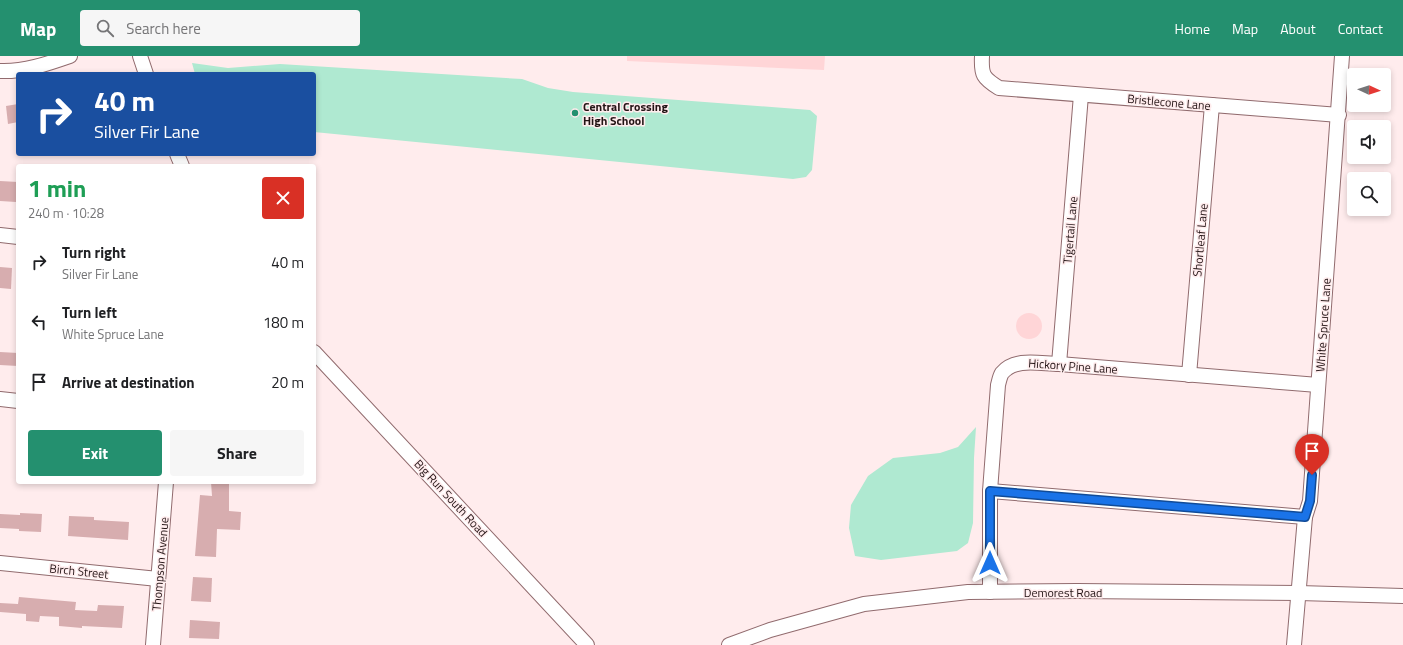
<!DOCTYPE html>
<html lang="en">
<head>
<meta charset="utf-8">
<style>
	body { margin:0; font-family:"Titillium Web",sans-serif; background:#f6f6f6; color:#202124; height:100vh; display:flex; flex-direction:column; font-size:15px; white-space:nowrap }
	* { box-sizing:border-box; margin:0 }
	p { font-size:13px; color:#757577 }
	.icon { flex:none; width:22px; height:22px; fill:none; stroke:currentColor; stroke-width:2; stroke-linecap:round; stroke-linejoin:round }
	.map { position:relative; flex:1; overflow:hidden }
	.details { position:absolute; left:16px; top:108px; width:300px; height:320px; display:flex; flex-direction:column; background:#fff; border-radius:4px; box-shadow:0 2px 6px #0003 }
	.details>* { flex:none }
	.banner { position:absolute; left:16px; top:16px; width:300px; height:84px; border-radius:4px; box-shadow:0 2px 6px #0003; background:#1a4fa0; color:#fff; overflow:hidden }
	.needle { width:26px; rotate:93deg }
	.controls { position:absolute; left:1347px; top:12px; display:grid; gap:8px }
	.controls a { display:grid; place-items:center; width:44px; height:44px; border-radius:4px; background:#fff; box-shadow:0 2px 6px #0003; font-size:20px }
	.pin { position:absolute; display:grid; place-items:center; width:34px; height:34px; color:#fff; margin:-41px -17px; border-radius:50% 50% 50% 0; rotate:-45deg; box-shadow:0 0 4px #0007 }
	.pin .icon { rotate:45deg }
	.me { position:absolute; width:44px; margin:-22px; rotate:0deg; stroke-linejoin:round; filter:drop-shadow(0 0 3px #0008) }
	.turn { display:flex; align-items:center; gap:14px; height:84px; padding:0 12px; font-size:18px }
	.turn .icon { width:52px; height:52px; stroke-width:2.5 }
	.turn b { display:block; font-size:28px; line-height:34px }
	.round { display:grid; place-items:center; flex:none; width:42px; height:42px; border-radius:4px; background:#f6f6f6 }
	.headline { display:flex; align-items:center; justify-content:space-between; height:68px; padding:0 12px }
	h1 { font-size:24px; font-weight:700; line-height:30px; color:#1e9e55 }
	.primary-button { display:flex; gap:8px; margin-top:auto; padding:8px 12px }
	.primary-button a { flex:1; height:46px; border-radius:4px; background:#24906f; color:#fff; font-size:16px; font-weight:700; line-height:46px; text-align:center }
	.primary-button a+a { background:#f6f6f6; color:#202124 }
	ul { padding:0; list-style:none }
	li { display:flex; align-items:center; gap:12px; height:60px; padding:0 12px }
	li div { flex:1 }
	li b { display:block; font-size:15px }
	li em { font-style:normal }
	header { display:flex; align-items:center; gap:24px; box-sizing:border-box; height:56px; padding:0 20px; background:#24906f; color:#fff }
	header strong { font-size:19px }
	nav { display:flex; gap:22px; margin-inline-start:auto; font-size:14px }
	.search { width:280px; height:36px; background:#f6f6f6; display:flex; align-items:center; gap:10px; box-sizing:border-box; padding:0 14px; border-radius:4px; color:#757577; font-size:15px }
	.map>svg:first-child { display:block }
	.green { fill:#ffd5d7 }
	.water { fill:#afe9d1 }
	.building { fill:#d7adaf }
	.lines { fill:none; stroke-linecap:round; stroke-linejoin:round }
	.minor-casing { stroke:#916b6e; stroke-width:16 }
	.minor { stroke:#fff; stroke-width:14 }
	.route-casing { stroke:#114b97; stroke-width:10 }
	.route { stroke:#1a73e8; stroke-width:7 }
	.poi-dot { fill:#24906f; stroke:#ffeced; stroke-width:1.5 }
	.labels { text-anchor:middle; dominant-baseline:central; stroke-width:3; stroke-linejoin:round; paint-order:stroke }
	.street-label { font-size:12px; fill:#231415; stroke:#ffeced }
	.poi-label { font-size:12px; font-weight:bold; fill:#231415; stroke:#ffeced; text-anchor:start }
</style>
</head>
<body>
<header>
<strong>Map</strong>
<div class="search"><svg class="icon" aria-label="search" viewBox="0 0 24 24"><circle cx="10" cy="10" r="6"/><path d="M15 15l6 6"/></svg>Search here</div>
<nav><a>Home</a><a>Map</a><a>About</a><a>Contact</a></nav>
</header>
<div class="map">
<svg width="1403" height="589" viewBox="0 0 1403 589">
	<rect width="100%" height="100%" fill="#ffeced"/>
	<!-- green -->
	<g class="green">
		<path d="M627,0H825L824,14L627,5Z"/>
		<circle cx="1029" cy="270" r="13"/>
	</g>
	<!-- water -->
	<g class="water">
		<path d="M192,7L228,12L280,8L522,23L548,32L573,36L810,54L817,60L812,114L806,121L793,123L314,76V18H195Z"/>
		<path d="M976,371L974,402L973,467L968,487L957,495L881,504L855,500L849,472L851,449L868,420L893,402L940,397L958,391Z"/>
	</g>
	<!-- building -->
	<g class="building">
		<path d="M18,48V66L8,68L6,50Z"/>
		<path d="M0,125L18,126L16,146L0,145Z"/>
		<path d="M0,211L12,212L11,233L0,232Z"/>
		<path d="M0,296L18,297V310L0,309Z"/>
		<path d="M211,426H229V455L241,456L240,474L217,473L216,501L195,500L200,439L212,440Z"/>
		<path d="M20,457L42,458L41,476L19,475V473L0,472V458L20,459Z"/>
		<path d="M69,460L94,461V464L129,466L128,484L68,480Z"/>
		<path d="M193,521L212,522L211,546L191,545Z"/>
		<path d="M19,541L76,546L75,554L97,555L98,549L124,550L122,572L82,570V572L59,570V561L40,560L39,566L26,565V558L0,556V547L18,548Z"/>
		<path d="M190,564L220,566L219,583L189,582Z"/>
	</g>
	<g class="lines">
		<defs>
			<g id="minor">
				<path d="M140,0L146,18"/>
				<path d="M982,0C981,19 983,22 999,32L1339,59"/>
				<path d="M0,15C24,16 47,8 70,0"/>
				<path d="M177,98L182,110"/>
				<path d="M0,179L18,181"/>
				<path d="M314,296L587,589"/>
				<path d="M1059,308L1081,39"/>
				<path d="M1189,319L1212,49"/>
				<path d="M0,343L18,345"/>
				<path d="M990,435L1305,461"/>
				<path d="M0,507L158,523"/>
				<path d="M990,536V435L998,329C999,325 1000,320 1002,317C1015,301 1041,308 1059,308L1318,329"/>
				<path d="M153,589L166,426"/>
				<path d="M729,589L770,574L864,548L968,536L1077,535L1299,537L1403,540"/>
				<path d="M1294,589L1305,461L1310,445L1342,0"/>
			</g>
		</defs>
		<!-- minor casing -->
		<use href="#minor" class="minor-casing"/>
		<!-- minor -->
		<use href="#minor" class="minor"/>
	</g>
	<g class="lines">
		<defs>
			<path id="route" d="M990,507V435L1305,461L1310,445L1312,419"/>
		</defs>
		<!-- route casing -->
		<use href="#route" class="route-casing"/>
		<!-- route -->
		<use href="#route" class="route"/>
	</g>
	<!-- markers -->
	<circle class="poi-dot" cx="575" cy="57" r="4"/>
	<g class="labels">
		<!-- street labels -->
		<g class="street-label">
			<text transform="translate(1169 46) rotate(5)">Bristlecone Lane</text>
			<text transform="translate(1070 174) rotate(-85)">Tigertail Lane</text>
			<text transform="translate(1200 184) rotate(-85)">Shortleaf Lane</text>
			<text transform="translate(1323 269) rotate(-86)">White Spruce Lane</text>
			<text transform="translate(1073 310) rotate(4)">Hickory Pine Lane</text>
			<text transform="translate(451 442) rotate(47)">Big Run South Road</text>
			<text transform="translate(160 508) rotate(-85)">Thompson Avenue</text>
			<text transform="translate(79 515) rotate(6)">Birch Street</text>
			<text x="1063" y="536">Demorest Road</text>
		</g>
		<!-- poi labels -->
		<g class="poi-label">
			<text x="583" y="50">Central Crossing<tspan x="583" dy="14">High School</tspan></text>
		</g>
	</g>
</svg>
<div class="controls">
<a><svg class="needle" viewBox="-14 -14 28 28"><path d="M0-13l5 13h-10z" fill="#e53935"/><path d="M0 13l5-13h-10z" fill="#757577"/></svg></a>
<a><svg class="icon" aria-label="sound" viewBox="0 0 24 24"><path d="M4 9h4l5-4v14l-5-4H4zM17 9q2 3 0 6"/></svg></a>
<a><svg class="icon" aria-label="search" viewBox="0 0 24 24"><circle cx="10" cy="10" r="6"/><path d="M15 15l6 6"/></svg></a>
</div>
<div class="pin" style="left:1312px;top:419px;background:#d93025"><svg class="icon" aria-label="arrive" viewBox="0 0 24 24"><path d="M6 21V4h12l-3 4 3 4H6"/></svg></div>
<svg class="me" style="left:990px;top:507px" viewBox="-20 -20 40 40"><path d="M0-17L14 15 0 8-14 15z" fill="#1a73e8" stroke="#fff" stroke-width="4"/></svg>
<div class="banner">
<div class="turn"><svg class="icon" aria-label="right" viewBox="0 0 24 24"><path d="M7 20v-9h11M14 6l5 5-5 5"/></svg><div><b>40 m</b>Silver Fir Lane</div></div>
</div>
<section class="details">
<div class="headline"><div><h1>1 min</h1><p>240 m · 10:28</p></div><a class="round" style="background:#d93025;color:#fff"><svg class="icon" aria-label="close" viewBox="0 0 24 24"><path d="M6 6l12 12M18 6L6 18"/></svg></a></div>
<ul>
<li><svg class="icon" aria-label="right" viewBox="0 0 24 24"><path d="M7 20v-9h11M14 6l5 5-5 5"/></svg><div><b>Turn right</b><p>Silver Fir Lane</p></div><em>40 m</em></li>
<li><svg class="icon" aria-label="left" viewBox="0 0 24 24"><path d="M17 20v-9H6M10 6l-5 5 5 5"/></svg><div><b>Turn left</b><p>White Spruce Lane</p></div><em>180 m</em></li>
<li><svg class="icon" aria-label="arrive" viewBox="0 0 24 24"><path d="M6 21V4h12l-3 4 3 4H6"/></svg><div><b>Arrive at destination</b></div><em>20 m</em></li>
</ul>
<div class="primary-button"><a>Exit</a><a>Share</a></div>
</section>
</div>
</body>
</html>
